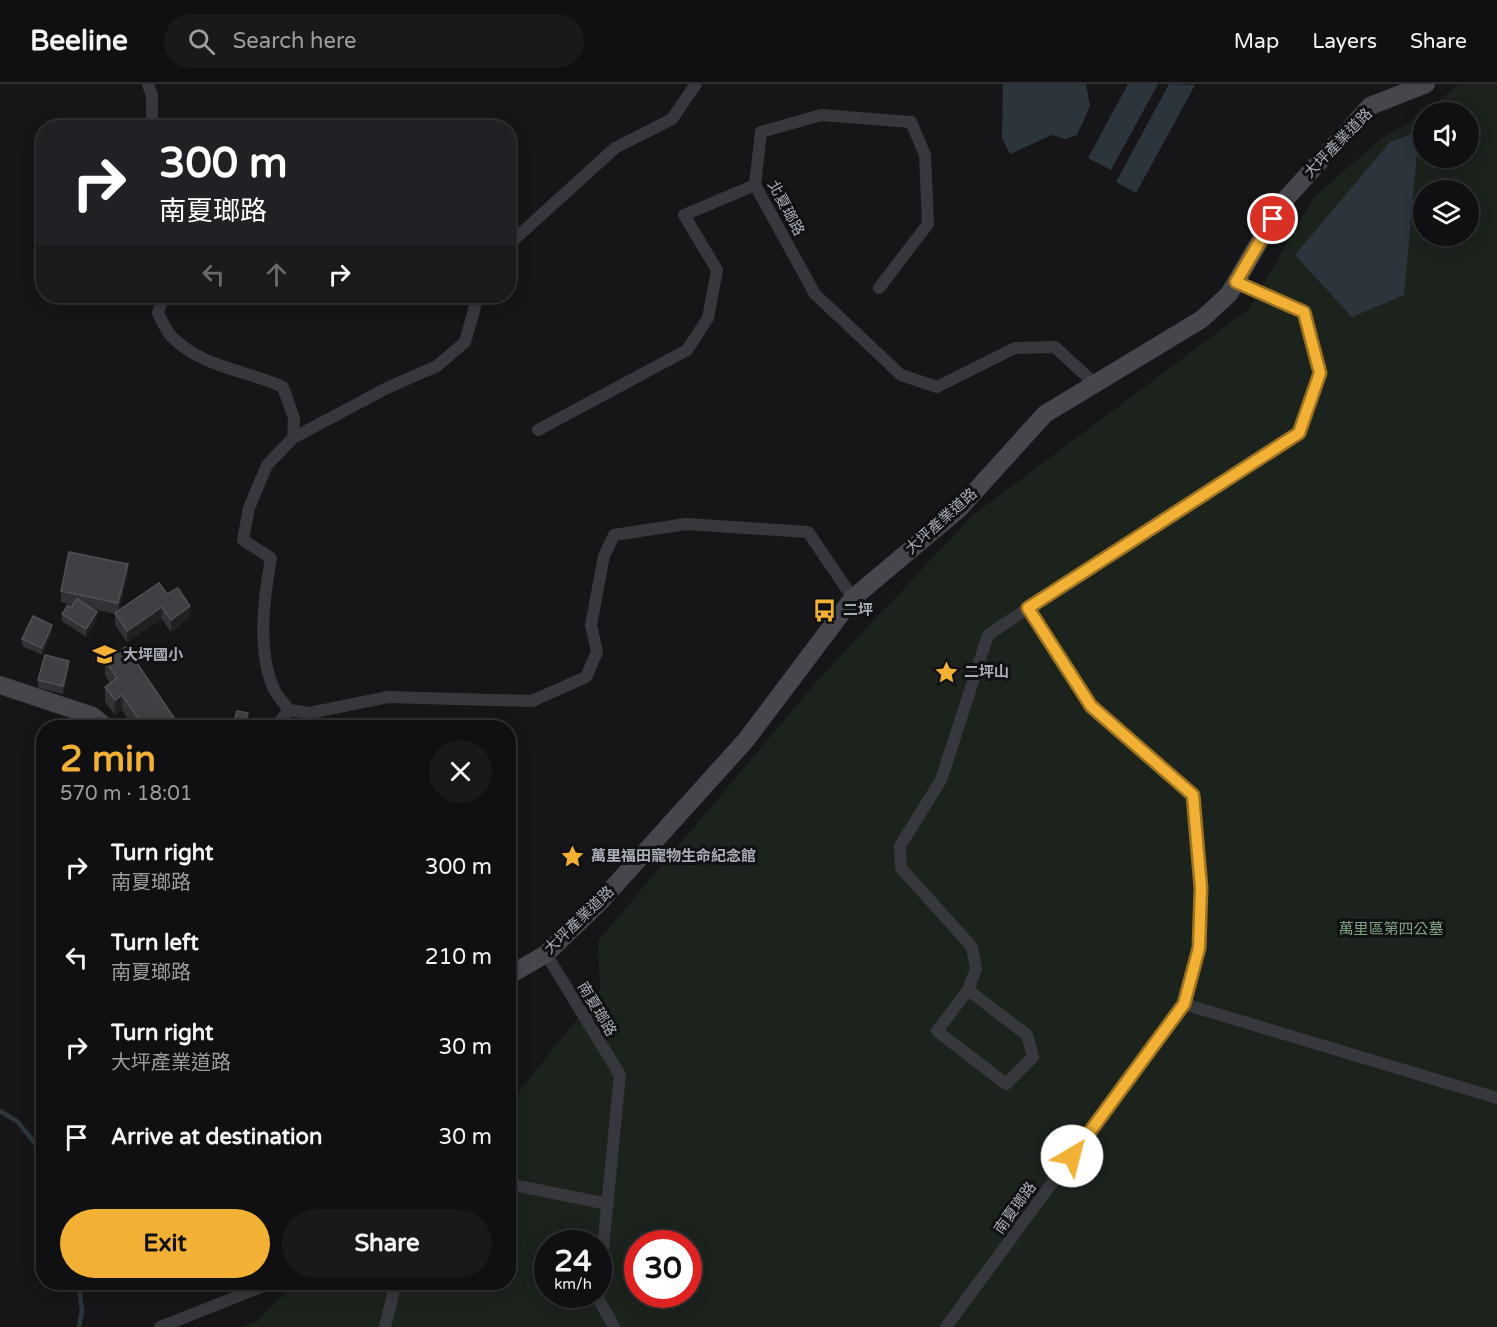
<!DOCTYPE html>
<html lang="en">
<head>
<meta charset="utf-8">
<style>
	body { margin:0; font-family:"Varela Round","Noto Sans TC",sans-serif; background:#19191b; color:#f1f3f6; height:100vh; display:flex; flex-direction:column; font-size:22px; white-space:nowrap }
	* { box-sizing:border-box; margin:0 }
	p { font-size:20px; color:#9c9d9f }
	.icon { flex:none; width:33px; height:33px; fill:none; stroke:currentColor; stroke-width:2; stroke-linecap:round; stroke-linejoin:round }
	.map { position:relative; flex:1; overflow:hidden }
	.drawer { position:absolute; left:36px; top:636px; width:480px; height:570px; display:flex; flex-direction:column; background:#101012; border-radius:24px; box-shadow:0 3px 15px #0003,0 0 0 2px #303032 }
	.drawer>* { flex:none }
	.top-card { position:absolute; left:36px; top:36px; width:480px; height:183px; border-radius:24px; box-shadow:0 3px 15px #0003,0 0 0 2px #303032; background:#202124; color:#fff; overflow:hidden }
	.fabs { position:absolute; left:1413px; top:18px; display:grid; gap:12px }
	.fabs a { display:grid; place-items:center; width:66px; height:66px; border-radius:50%; background:#101012; box-shadow:0 3px 15px #0003,0 0 0 2px #303032; font-size:30px }
	.speed { position:absolute; left:534px; top:1146px; display:flex; gap:12px; font-size:30px; font-weight:700; text-align:center }
	.speed>* { display:grid; place-content:center; width:78px; height:78px; border-radius:50%; background:#101012; box-shadow:0 3px 15px #0003,0 0 0 2px #303032; line-height:1 }
	.speed small { font-size:15px; font-weight:400 }
	.speed .limit { border:9px solid #d22; background:#fff; color:#111 }
	.pin { position:absolute; display:grid; place-items:center; width:51px; height:51px; color:#fff; margin:-26px; border:3px solid #fff; border-radius:50%; box-shadow:0 2px 6px #0007 }
	.me { position:absolute; width:66px; margin:-33px; rotate:37deg; stroke-linejoin:round; filter:drop-shadow(0 0 4px #0008) }
	.turn { display:flex; align-items:center; gap:21px; height:126px; padding:0 24px; font-size:27px }
	.turn .icon { width:78px; height:78px; stroke-width:2.5 }
	.turn b { display:block; font-size:42px; line-height:51px }
	.lanes { display:flex; align-items:center; height:57px; padding:0 24px; background:#0003; justify-content:center; gap:30px; direction:ltr }
	.lanes .off { opacity:.35 }
	.round { display:grid; place-items:center; flex:none; width:63px; height:63px; border-radius:32px; background:#19191b }
	.head { display:flex; align-items:center; justify-content:space-between; height:102px; padding:0 24px }
	h1 { font-size:36px; font-weight:700; line-height:45px; color:#f2b134 }
	.primary-button { display:flex; gap:12px; margin-top:auto; padding:12px 24px }
	.primary-button a { flex:1; height:69px; border-radius:36px; background:#f2b134; color:#111; font-size:24px; font-weight:700; line-height:69px; text-align:center }
	.primary-button a+a { background:#19191b; color:#f1f3f6 }
	ul { padding:0; list-style:none }
	li { display:flex; align-items:center; gap:18px; height:90px; padding:0 24px }
	li div { flex:1 }
	li b { display:block; font-size:22px }
	li em { font-style:normal }
	header { display:flex; align-items:center; gap:36px; box-sizing:border-box; height:84px; padding:0 30px; background:#101012; border-bottom:2px solid #303032 }
	header strong { font-size:28px }
	nav { display:flex; gap:33px; margin-inline-start:auto; font-size:21px }
	.search { width:420px; height:54px; background:#19191b; display:flex; align-items:center; gap:15px; box-sizing:border-box; padding:0 21px; border-radius:33px; color:#9c9d9f; font-size:22px }
	.map>svg:first-child { display:block }
	.green { fill:#1c231d; fill-rule:evenodd }
	.water { fill:#2c353c }
	.lines { fill:none; stroke-linecap:round; stroke-linejoin:round }
	.stream { stroke:#2c353c; stroke-width:4.5 }
	.street { stroke:#37383d; stroke-width:12 }
	.secondary { stroke:#45474d; stroke-width:18 }
	.wall { fill:#323236 }
	.shaded-wall { fill:#212124 }
	.building { fill:#3f3f44; stroke:#4f5156; stroke-width:1.5 }
	.route-casing { stroke:#9d7322; stroke-width:15 }
	.route { stroke:#f2b134; stroke-width:10 }
	.labels { text-anchor:middle; dominant-baseline:central; stroke-width:6; stroke-linejoin:round; paint-order:stroke }
	.street-label { font-size:15px; fill:#a8adb8; stroke:#111113 }
	.poi-label { font-size:15px; font-weight:bold; fill:#a8adb8; stroke:#111113; text-anchor:start }
	.park-label { font-size:15px; fill:#7fa381; stroke:#111113 }
</style>
</head>
<body>
<header>
<strong>Beeline</strong>
<div class="search"><svg class="icon" aria-label="search" viewBox="0 0 24 24"><circle cx="10" cy="10" r="6"/><path d="M15 15l6 6"/></svg>Search here</div>
<nav><a>Map</a><a>Layers</a><a>Share</a></nav>
</header>
<div class="map">
<svg width="1497" height="1243" viewBox="0 0 1497 1243">
	<rect width="100%" height="100%" fill="#161618"/>
	<!-- green -->
	<path class="green" d="M1459,0H1497V1243H242L256,1238L296,1199L508,1198L509,1020L600,906L598,857L818,596L973,431L1249,225L1313,114L1381,55L1423,30L1424,74H1468V28H1425ZM1424,106H1468V152H1424ZM548,1160H598V1210H548ZM638,1160H688V1210H638Z"/>
	<!-- water -->
	<g class="water">
		<path d="M1003,0H1086L1090,22L1077,51L1066,55L1052,51L1010,70L1002,54Z"/>
		<path d="M1128,0H1158L1111,86L1088,74Z"/>
		<path d="M1169,0L1195,1L1136,109L1116,98Z"/>
		<path d="M1419,47L1404,211L1352,233L1295,171L1390,58Z"/>
	</g>
	<g class="lines">
		<!-- stream -->
		<g class="stream">
			<path d="M0,1027L18,1038L37,1062L44,1113"/>
			<path d="M79,1243L82,1227L80,1210"/>
		</g>
		<!-- street -->
		<g class="street">
			<path d="M148,0L152,12V44"/>
			<path d="M508,161L615,64L672,35L696,0"/>
			<path d="M879,204L928,140L925,71L911,38L821,31L761,48L755,101L815,210L901,291L937,303L1015,264L1055,263L1095,300"/>
			<path d="M163,212L158,229C162,237 166,247 172,253C203,284 246,286 283,303L294,334L293,354L267,381L249,424L243,456L271,474C264,513 257,565 273,603C276,611 284,619 289,626L275,644"/>
			<path d="M538,346L687,266L708,234L717,186L684,131L755,101"/>
			<path d="M293,354L387,304L437,282L465,258L478,212"/>
			<path d="M289,626L310,629L388,613L532,617L586,593L597,568L591,541L604,472L614,451L686,440L808,448L853,514"/>
			<path d="M546,870L620,991L598,1214L614,1243"/>
			<path d="M968,906L937,947L1006,1000L1033,973L1027,951L968,906L976,885L972,863L901,784L900,762L941,696L988,551L1028,524"/>
			<path d="M1184,920L1497,1014"/>
			<path d="M508,1100L608,1120"/>
			<path d="M160,1243L274,1198"/>
			<path d="M385,1243L396,1198"/>
			<path d="M946,1243L1184,920L1199,864L1201,804L1193,712L1091,623L1028,524L1299,349L1320,289L1304,228L1236,198"/>
		</g>
		<!-- secondary -->
		<g class="secondary">
			<path d="M0,601L93,632L107,644"/>
			<path d="M508,892L546,870L599,819L746,656L853,514L959,425L1045,330L1202,235L1229,210L1282,119L1370,22L1426,0"/>
		</g>
	</g>
	<!-- wall -->
	<g class="wall">
		<path d="M128,491L119,526L167,510L190,533L171,548L162,535L127,558L115,541V530L93,525L97,535L86,553L62,537V530L71,523L73,521L61,518V507Z"/>
		<path d="M52,549L42,571L22,562V555Z"/>
		<path d="M105,576L181,644H134L122,626L115,631L105,618V603L110,599L105,591Z"/>
		<path d="M69,585L63,610L38,604V596Z"/>
	</g>
	<!-- shaded-wall -->
	<g class="shaded-wall">
		<path d="M128,480V491L118,531V519Z"/>
		<path d="M190,522V533L171,548V536Z"/>
		<path d="M162,523V535L127,558V547Z"/>
		<path d="M97,528V535L86,553V545Z"/>
		<path d="M52,541V549L42,571V564Z"/>
		<path d="M69,577V585L63,610V602Z"/>
		<path d="M122,611V626L115,631V616Z"/>
		<path d="M248,629V644H243Z"/>
	</g>
	<!-- building -->
	<g class="building">
		<path d="M69,468L128,480L118,519L61,507Z"/>
		<path d="M159,499L167,510L178,504L190,522L171,536L162,523L127,547L115,529Z"/>
		<path d="M77,515L97,528L86,545L62,530L68,521L71,523Z"/>
		<path d="M33,532L52,541L42,564L22,555Z"/>
		<path d="M126,563L181,644H145L122,611L115,616L105,603L117,594L105,576Z"/>
		<path d="M45,571L69,577L63,602L38,596Z"/>
		<path d="M237,627L248,629L243,644H232Z"/>
	</g>
	<g class="lines">
		<defs>
			<path id="route" d="M1072,1072L1184,920L1199,864L1201,804L1193,711L1091,622L1028,524L1299,349L1320,289L1304,228L1236,198L1273,135"/>
		</defs>
		<!-- route casing -->
		<use href="#route" class="route-casing"/>
		<!-- route -->
		<use href="#route" class="route"/>
	</g>
	<!-- icons -->
	<defs>
		<symbol id="bus-bare" viewBox="-9 -9 18 18"><path d="M-5-6H5V4H4V6H2V4H-2V6H-4V4H-5ZM-3.5-4V0h7V-4ZM-3.5 1.2v1.5H-2V1.2ZM2 1.2v1.5H3.5V1.2Z" fill="#f2b134" stroke="#111113" stroke-width="2.5" paint-order="stroke"/></symbol>
		<symbol id="school-bare" viewBox="-9 -9 18 18"><path d="M0-5L7-2L0 1L-7-2ZM-4 1L0 2.5L4 1V4Q0 6-4 4Z" fill="#f2b134" stroke="#111113" stroke-width="2.5" paint-order="stroke"/></symbol>
		<symbol id="sight-bare" viewBox="-9 -9 18 18"><path d="M0-6L1.8-2.2L6-1.7L2.9 1.2L3.7 5.4L0 3.3L-3.7 5.4L-2.9 1.2L-6-1.7L-1.8-2.2Z" fill="#f2b134" stroke="#111113" stroke-width="2.5" paint-order="stroke"/></symbol>
	</defs>
	<g fill-rule="evenodd">
		<use href="#bus-bare" x="808" y="510" width="33" height="33"/>
		<use href="#school-bare" x="88" y="554" width="33" height="33"/>
		<use href="#sight-bare" x="930" y="572" width="33" height="33"/>
		<use href="#sight-bare" x="556" y="756" width="33" height="33"/>
	</g>
	<g class="labels">
		<!-- street labels -->
		<g class="street-label">
			<text transform="translate(1338 59) rotate(-46)">大坪產業道路</text>
			<text transform="translate(786 124) rotate(62)">北夏瑯路</text>
			<text transform="translate(941 437) rotate(-42)">大坪產業道路</text>
			<text transform="translate(579 836) rotate(-44)">大坪產業道路</text>
			<text transform="translate(597 925) rotate(59)">南夏瑯路</text>
			<text transform="translate(1015 1124) rotate(-54)">南夏瑯路</text>
		</g>
		<!-- poi labels -->
		<g class="poi-label">
			<text x="843" y="526">二坪</text>
			<text x="123" y="571">大坪國小</text>
			<text x="964" y="588">二坪山</text>
			<text x="591" y="772">萬里福田寵物生命紀念館</text>
		</g>
		<!-- park labels -->
		<g class="park-label">
			<text x="1391" y="845">萬里區第四公墓</text>
		</g>
	</g>
</svg>
<div class="fabs">
<a><svg class="icon" aria-label="sound" viewBox="0 0 24 24"><path d="M4 9h4l5-4v14l-5-4H4zM17 9q2 3 0 6"/></svg></a>
<a><svg class="icon" aria-label="layers" viewBox="0 0 24 24"><path d="M12 4l9 5-9 5-9-5zM3 14l9 5 9-5"/></svg></a>
</div>
<div class="speed"><div>24<small>km/h</small></div><div class="limit">30</div></div>
<div class="pin" style="left:1273px;top:135px;background:#d93025"><svg class="icon" aria-label="arrive" viewBox="0 0 24 24"><path d="M6 21V4h12l-3 4 3 4H6"/></svg></div>
<svg class="me" style="left:1072px;top:1072px" viewBox="-20 -20 40 40"><circle r="19" fill="#fff"/><path d="M0-13L10 11 0 6-10 11z" fill="#f2b134"/></svg>
<div class="top-card">
<div class="turn"><svg class="icon" aria-label="right" viewBox="0 0 24 24"><path d="M7 20v-9h11M14 6l5 5-5 5"/></svg><div><b>300 m</b>南夏瑯路</div></div>
<div class="lanes"><svg class="icon off" aria-label="left" viewBox="0 0 24 24"><path d="M17 20v-9H6M10 6l-5 5 5 5"/></svg><svg class="icon off" aria-label="ahead" viewBox="0 0 24 24"><path d="M12 20V5M6 11l6-6 6 6"/></svg><svg class="icon" aria-label="right" viewBox="0 0 24 24"><path d="M7 20v-9h11M14 6l5 5-5 5"/></svg></div>
</div>
<section class="drawer">
<div class="head"><div><h1>2 min</h1><p>570 m · 18:01</p></div><a class="round"><svg class="icon" aria-label="close" viewBox="0 0 24 24"><path d="M6 6l12 12M18 6L6 18"/></svg></a></div>
<ul>
<li><svg class="icon" aria-label="right" viewBox="0 0 24 24"><path d="M7 20v-9h11M14 6l5 5-5 5"/></svg><div><b>Turn right</b><p>南夏瑯路</p></div><em>300 m</em></li>
<li><svg class="icon" aria-label="left" viewBox="0 0 24 24"><path d="M17 20v-9H6M10 6l-5 5 5 5"/></svg><div><b>Turn left</b><p>南夏瑯路</p></div><em>210 m</em></li>
<li><svg class="icon" aria-label="right" viewBox="0 0 24 24"><path d="M7 20v-9h11M14 6l5 5-5 5"/></svg><div><b>Turn right</b><p>大坪產業道路</p></div><em>30 m</em></li>
<li><svg class="icon" aria-label="arrive" viewBox="0 0 24 24"><path d="M6 21V4h12l-3 4 3 4H6"/></svg><div><b>Arrive at destination</b></div><em>30 m</em></li>
</ul>
<div class="primary-button"><a>Exit</a><a>Share</a></div>
</section>
</div>
</body>
</html>
